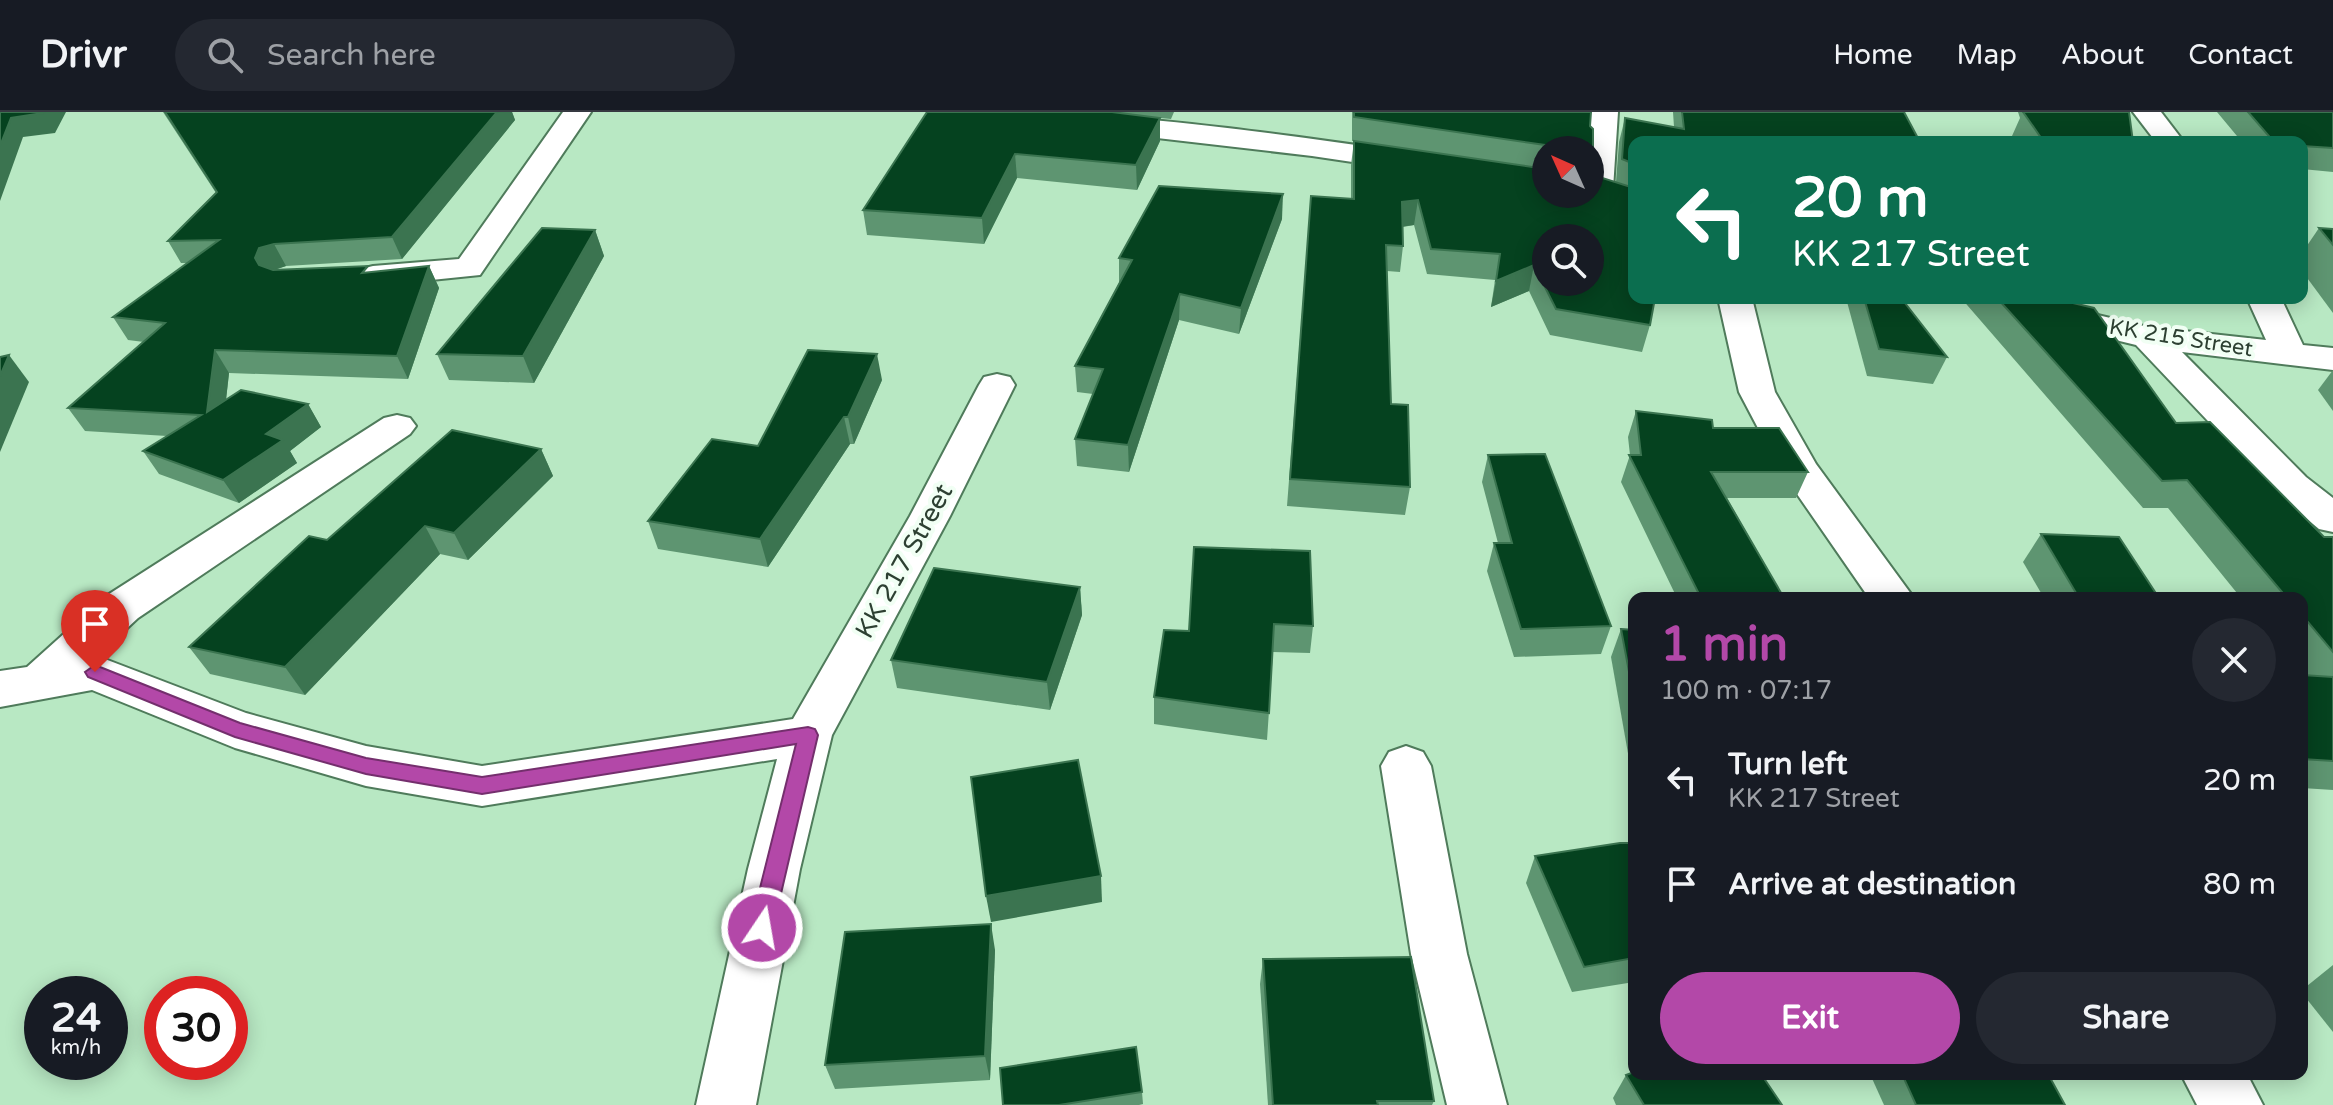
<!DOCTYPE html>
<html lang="en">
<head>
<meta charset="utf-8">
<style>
	body { margin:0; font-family:"Varela Round",sans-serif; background:#242831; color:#f1f3f6; height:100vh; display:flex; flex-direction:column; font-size:30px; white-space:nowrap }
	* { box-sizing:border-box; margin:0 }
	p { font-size:26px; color:#9ea1a6 }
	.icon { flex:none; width:44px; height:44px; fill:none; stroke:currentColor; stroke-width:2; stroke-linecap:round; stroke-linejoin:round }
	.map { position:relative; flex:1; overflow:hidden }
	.panel { position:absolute; left:1628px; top:480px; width:680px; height:488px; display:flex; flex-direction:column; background:#171b24; border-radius:16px; box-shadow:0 4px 20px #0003 }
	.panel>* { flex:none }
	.guide { position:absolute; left:1628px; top:24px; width:680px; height:168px; border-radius:16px; box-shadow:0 4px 20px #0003; background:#0b6e4f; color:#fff; overflow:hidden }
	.needle { width:52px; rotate:315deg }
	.controls { position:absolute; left:1532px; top:24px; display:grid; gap:16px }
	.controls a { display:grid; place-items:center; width:72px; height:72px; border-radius:50%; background:#171b24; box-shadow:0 4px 20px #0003; font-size:40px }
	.speed { position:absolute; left:24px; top:864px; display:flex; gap:16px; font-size:40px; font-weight:700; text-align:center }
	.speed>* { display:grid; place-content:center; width:104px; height:104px; border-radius:50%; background:#171b24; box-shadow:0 4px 20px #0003; line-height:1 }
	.speed small { font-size:20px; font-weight:400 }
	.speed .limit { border:12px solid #d22; background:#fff; color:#111 }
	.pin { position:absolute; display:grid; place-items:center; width:68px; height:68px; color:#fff; margin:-82px -34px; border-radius:50% 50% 50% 0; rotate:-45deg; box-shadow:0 0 8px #0007 }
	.pin .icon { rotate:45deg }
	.me { position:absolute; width:88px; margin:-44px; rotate:12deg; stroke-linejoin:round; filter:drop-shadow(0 0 6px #0008) }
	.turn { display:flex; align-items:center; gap:28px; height:168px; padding:0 32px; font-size:36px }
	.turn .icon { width:104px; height:104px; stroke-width:2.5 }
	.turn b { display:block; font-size:56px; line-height:68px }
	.round { display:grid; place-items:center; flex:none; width:84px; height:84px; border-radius:42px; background:#242831 }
	.overview { display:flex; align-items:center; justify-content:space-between; height:136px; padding:0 32px }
	h1 { font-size:48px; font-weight:800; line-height:60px; color:#b348a8 }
	.button { display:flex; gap:16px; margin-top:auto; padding:16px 32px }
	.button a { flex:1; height:92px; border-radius:48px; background:#b348a8; color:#fff; font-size:32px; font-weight:800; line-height:92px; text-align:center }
	.button a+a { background:#242831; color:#f1f3f6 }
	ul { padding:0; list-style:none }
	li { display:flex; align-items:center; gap:24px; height:104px; padding:0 32px }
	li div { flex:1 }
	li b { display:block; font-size:30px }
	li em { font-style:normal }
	header { display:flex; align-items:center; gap:48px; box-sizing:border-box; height:112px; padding:0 40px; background:#171b24; border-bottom:2px solid #363941 }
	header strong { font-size:38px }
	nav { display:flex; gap:44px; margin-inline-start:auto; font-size:28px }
	.search { width:560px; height:72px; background:#242831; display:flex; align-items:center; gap:20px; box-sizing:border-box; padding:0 28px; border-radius:44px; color:#9ea1a6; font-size:30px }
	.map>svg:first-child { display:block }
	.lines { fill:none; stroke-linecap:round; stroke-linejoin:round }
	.minor-casing { stroke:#4f7b5b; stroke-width:4 }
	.minor { fill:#fff; fill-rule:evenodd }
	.wall { fill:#5e9571; fill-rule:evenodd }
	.shaded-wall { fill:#3b7450 }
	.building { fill:#05421f; stroke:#3b7450; stroke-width:2; fill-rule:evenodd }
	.route { fill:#b348a8; stroke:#742f6d; stroke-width:2 }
	.labels { text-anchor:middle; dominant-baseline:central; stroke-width:8; stroke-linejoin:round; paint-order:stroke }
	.far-street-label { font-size:22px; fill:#2d4032; stroke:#f1fff4 }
	.street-label { font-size:26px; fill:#2d4032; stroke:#f1fff4 }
</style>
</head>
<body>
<header>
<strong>Drivr</strong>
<div class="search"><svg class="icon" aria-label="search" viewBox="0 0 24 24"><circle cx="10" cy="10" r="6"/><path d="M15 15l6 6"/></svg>Search here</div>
<nav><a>Home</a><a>Map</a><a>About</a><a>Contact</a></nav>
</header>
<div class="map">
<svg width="2333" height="993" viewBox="0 0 2333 993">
	<rect width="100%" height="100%" fill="#b8e8c3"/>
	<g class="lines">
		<defs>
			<g id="minor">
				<path d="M563,0H591L480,163L373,174L361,171L357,164L361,157L373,154L459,147Z"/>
				<path d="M988,0C1131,0 1272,21 1413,41L1423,44L1427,50L1423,56L1413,59L1312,44L1002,8L992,6Z"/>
				<path d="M1590,0H1618L1613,77L1609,83L1598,86L1587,82H1590V38H1587Z"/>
				<path d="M2133,0H2161L2184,30H2156Z"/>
				<path d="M1718,186H1752L1775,280L1816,352L1914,486H1869L1779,356L1739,280Z"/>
				<path d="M1967,186H2027L2148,215L2266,228L2247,186H2281L2303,233L2333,236V258L2182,240L2306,365L2333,386V420L2319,417L2278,383L2136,233L1972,193Z"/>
				<path d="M997,262L1010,265L1015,273L950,404L832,623L800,757L756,993H696L748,757L777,647L482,694L366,674L235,636L92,578L0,595V559L27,555L106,484L384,306L397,303L410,306L416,314L410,322L138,506L97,544L246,601L366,634L482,654L793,607L910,404L979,273L984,265Z"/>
				<path d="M1406,634L1423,640L1431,654L1467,842L1507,993H1447L1411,842L1381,654L1389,640Z"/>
				<path d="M2181,962H2247L2263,993H2197Z"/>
			</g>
		</defs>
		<!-- minor casing -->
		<use href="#minor" class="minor-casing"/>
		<!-- minor -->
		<use href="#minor" class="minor"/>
	</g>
	<!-- wall -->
	<g class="wall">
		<path d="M163,0H512L515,8L402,147L286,154L274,158L370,160L429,154L439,176L408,267L229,261L226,288L308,292L321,315L290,339L297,351L239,391L159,362L143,339L167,324L85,319L68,296L144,230L128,228L113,205L187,151H181L168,129L216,81Z"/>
		<path d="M927,0H1174L1171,7L1160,6V29L1137,78L1017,66L984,132L867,123L863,98Z"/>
		<path d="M1352,0H1591L1590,14L1593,54L1591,62L1616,70L1619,30L1625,6L1674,15L1673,0H1904L1634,30V186L1650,213L1642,240L1550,223L1529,179L1491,195L1495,168L1427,162L1414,113L1403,115V134L1400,160L1387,159L1391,292L1410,375L1405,403L1287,394L1311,84L1351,87V53L1354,29H1352ZM1546,38H1590V82H1546Z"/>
		<path d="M2018,0H2129L2133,30H2016L2012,24L2020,6Z"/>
		<path d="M2217,0H2333V60L2302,57V30H2242Z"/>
		<path d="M1282,107L1239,222L1179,208L1129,360L1077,354L1075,327L1093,282L1077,280L1075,254L1119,171V146Z"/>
		<path d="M2319,116L2333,117V201L2302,159V141Z"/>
		<path d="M595,118L604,144L534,271L449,268L437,242Z"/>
		<path d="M1846,186H1901L1947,245L1933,272L1867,264Z"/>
		<path d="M1961,186H2059L2058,188L2176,311L2324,425H2333V678L2302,676V563H2304L2302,560V486H2241L2168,396H2143Z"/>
		<path d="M2333,258V299L2318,278Z"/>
		<path d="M882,268L854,332H850L768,455L658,437L648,409L758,334Z"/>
		<path d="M1636,299L1808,360L1796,386H1727L1784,486H1677L1621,370L1630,343L1628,325Z"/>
		<path d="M541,337L553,364L468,448L440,442L305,583L210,562L189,535L327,428Z"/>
		<path d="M1488,343L1611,514L1601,542L1514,545L1487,459L1494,431H1498L1482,370Z"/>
		<path d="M2041,422L2159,486H2044L2023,450Z"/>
		<path d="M1310,439L1313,514L1310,541L1273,540L1267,628L1154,612V585L1189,519Z"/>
		<path d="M1080,475L1082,503L1050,598L897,576L891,548Z"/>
		<path d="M1621,517L1634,518V648L1629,647L1611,545Z"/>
		<path d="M1634,731V870L1572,880L1526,771L1535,744Z"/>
		<path d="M995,838L990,968L835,977L825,953Z"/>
		<path d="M1263,847L1434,989L1432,993H1268L1260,872Z"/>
		<path d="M2333,853V920L2302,881V878Z"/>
		<path d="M1870,962H2048L2065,993H1884Z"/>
		<path d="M1626,963L1782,993H1616L1613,986Z"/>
		<path d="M1142,980L1143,992L1139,993H1003Z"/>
	</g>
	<!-- shaded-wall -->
	<g class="shaded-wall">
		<path d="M44,0H66L55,21L23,25L0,89V34L11,6Z"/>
		<path d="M497,0H512L515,8L402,147L392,125Z"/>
		<path d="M1160,6V29L1137,78L1136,53Z"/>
		<path d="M1015,42L1017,66L984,132L982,106Z"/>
		<path d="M1283,82L1282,107L1239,222L1241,196Z"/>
		<path d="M1418,88L1414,113L1399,115L1402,90Z"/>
		<path d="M595,118L604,144L534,271L523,244Z"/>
		<path d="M274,132L286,154L271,159L267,168L255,146L259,136Z"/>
		<path d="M1534,153L1529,179L1491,195L1496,169Z"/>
		<path d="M429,154L439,176L408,267L397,244Z"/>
		<path d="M1180,182L1179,208L1129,360L1128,333Z"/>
		<path d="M215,238L229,261L222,323L207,300Z"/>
		<path d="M877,242L882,268L854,332L848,305Z"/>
		<path d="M9,243L29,270L0,340V264Z"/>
		<path d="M308,292L321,315L290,339L297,351L239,391L223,368L266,322Z"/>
		<path d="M844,305L850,332L768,455L760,427Z"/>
		<path d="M541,337L553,364L468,448L454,421Z"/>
		<path d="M425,414L440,442L305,583L285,555Z"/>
		<path d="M1080,475L1082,503L1050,598L1047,570Z"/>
		<path d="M1101,764L1102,790L991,810L986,784Z"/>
		<path d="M991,812L995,838L990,968L985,944Z"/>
	</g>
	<!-- building -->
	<g class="building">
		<path d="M0,0H44L43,1L11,6L0,34Z"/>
		<path d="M165,0H497L392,125L274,132L259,136L255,146L259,153L273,158L368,154L362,161L429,154L397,244L215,238L207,300L241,278L308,292L266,322L283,328L223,368L143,339L201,303L68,296L165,211L113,205L219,128L168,129L217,80Z"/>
		<path d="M927,0H1112L1160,6L1136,53L1015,42L982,106L863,98Z"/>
		<path d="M1354,0H1591L1590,14L1593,17V54L1590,55V38H1554L1552,34L1354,5Z"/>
		<path d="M1682,0H1904L1920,30H1634V52L1622,47L1625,6L1684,17Z"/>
		<path d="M2023,0H2129L2133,30H2044Z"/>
		<path d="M2248,0H2333V36L2302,34V30H2274Z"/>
		<path d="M1354,29L1546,57V82H1590V62L1634,76V186H1655L1650,213L1556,197L1534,153L1496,169L1500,142L1431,137L1418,88L1402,90L1403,134L1386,133L1391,292L1408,293L1410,375L1290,367L1311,84L1354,87ZM1546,126H1590V170H1546Z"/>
		<path d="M1159,74L1283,82L1241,196L1180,182L1128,333L1075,327L1103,257L1075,254L1132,148L1119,146Z"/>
		<path d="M542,116L595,118L523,244L437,242Z"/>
		<path d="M2319,116L2333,117V133Z"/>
		<path d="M1864,186H1901L1947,245L1879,237Z"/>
		<path d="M1997,186H2052L2094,196L2176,311L2210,310L2324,425H2333V540L2302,503V486H2287L2187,368L2162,369Z"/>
		<path d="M808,238L877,242L848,305H844L760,427L648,409L712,327L758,334Z"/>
		<path d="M9,243L0,264V245Z"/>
		<path d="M1636,299L1712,308L1713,316H1779L1808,360H1711L1784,486H1701L1629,343H1641Z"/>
		<path d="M452,318L541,337L454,421L425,414L285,555L189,535L309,424L327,428Z"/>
		<path d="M1545,342L1611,514L1521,517L1494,431H1512L1488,343Z"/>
		<path d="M2041,422L2119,425L2159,486H2079Z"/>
		<path d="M1194,435L1310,439L1313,514L1274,512L1269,601L1154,585L1164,518L1189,519Z"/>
		<path d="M934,456L1080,475L1047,570L891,548Z"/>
		<path d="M1621,517L1634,518V586Z"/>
		<path d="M2302,563L2333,565V649L2302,647Z"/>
		<path d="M1078,648L1101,764L986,784L971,665Z"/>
		<path d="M1620,731H1634V846L1584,855L1535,744Z"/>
		<path d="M991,812L985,944L825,953L845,820Z"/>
		<path d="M1411,845L1434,989H1377L1378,993H1273L1263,847Z"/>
		<path d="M1136,935L1142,980L1059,993H1003L1000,956Z"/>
		<path d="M1634,960V962H1761L1782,993H1644L1626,963Z"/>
		<path d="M1902,962H2048L2065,993H1916Z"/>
	</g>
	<!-- route -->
	<path class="route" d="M95,553L240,611L366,646L482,665L808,615L815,617L818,623L773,816L770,823L762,826L754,823L750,816L796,632L482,682L366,662L235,625L88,565L85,560Z"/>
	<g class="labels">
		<!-- far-street labels -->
		<g class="far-street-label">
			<text transform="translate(2181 226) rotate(9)">KK 215 Street</text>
		</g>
		<!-- street labels -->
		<g class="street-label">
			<text transform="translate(904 449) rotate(-61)">KK 217 Street</text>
		</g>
	</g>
</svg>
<div class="controls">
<a><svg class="needle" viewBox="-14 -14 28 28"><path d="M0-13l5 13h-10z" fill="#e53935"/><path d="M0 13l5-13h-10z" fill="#9ea1a6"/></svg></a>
<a><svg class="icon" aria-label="search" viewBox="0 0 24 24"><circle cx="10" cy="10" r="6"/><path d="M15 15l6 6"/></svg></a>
</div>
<div class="speed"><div>24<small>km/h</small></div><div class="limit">30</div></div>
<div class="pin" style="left:95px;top:560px;background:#d93025"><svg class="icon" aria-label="arrive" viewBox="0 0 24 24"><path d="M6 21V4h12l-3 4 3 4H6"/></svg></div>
<svg class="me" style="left:762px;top:816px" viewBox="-20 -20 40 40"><circle r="17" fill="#b348a8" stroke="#fff" stroke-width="3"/><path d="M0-11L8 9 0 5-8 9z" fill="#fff"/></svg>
<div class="guide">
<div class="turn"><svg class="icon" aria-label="left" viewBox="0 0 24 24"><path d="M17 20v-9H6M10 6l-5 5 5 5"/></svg><div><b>20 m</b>KK 217 Street</div></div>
</div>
<section class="panel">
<div class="overview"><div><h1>1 min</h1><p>100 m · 07:17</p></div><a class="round"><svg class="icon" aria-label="close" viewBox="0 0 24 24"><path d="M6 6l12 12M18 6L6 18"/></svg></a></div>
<ul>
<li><svg class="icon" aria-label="left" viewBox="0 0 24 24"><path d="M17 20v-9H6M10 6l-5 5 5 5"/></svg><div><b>Turn left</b><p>KK 217 Street</p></div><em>20 m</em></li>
<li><svg class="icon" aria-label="arrive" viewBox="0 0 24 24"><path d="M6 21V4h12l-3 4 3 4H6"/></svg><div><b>Arrive at destination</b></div><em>80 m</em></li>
</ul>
<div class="button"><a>Exit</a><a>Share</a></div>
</section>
</div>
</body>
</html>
